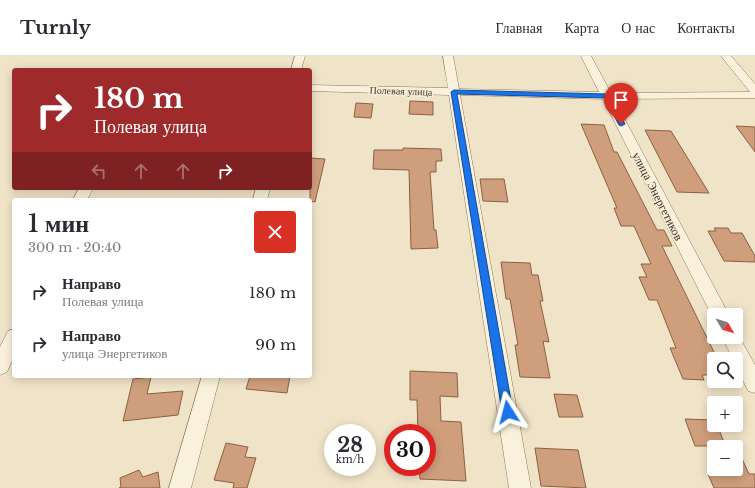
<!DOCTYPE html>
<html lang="ru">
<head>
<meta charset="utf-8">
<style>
	body { margin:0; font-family:"Libre Baskerville",serif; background:#f7f7f7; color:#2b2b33; height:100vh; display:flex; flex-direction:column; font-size:15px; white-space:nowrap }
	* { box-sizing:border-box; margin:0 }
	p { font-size:13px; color:#7c7c81 }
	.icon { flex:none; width:22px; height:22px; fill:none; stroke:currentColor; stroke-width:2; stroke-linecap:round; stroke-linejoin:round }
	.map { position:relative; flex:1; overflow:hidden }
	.sheet { position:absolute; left:12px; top:142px; width:300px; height:180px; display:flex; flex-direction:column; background:#fff; border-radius:4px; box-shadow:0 2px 10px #0003 }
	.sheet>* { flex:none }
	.guide { position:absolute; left:12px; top:12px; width:300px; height:122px; border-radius:4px; box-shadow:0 2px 10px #0003; background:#9e2a2b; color:#fff; overflow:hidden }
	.needle { width:26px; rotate:128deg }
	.fabs { position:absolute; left:707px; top:252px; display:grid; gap:8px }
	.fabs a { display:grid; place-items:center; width:36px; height:36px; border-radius:4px; background:#fff; box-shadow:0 2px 10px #0003; font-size:20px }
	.speed { position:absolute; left:324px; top:368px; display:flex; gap:8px; font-size:20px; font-weight:700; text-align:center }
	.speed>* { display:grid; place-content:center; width:52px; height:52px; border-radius:50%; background:#fff; box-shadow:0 2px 10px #0003; line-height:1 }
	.speed small { font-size:10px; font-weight:400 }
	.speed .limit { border:6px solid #d22; background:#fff; color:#111 }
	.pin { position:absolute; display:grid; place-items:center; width:34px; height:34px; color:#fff; margin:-41px -17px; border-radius:50% 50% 50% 0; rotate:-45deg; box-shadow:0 0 4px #0007 }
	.pin .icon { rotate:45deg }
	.me { position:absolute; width:44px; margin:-22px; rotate:351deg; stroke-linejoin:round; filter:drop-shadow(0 0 3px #0008) }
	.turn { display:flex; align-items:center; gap:14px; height:84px; padding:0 16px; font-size:18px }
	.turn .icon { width:52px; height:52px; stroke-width:2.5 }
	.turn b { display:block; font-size:28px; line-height:34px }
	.lanes { display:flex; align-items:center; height:38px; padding:0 16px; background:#0003; justify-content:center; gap:20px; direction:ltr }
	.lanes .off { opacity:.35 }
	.round { display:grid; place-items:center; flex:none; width:42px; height:42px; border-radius:4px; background:#f7f7f7 }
	.headline { display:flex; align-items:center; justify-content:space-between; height:68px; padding:0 16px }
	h1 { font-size:24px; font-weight:600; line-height:30px }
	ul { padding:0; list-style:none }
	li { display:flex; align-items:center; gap:12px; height:52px; padding:0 16px }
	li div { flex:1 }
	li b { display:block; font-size:15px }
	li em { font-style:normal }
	header { display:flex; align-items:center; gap:24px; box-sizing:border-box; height:56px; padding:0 20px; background:#fff; border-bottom:1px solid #e1e1e2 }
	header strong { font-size:19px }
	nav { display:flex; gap:22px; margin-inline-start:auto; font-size:14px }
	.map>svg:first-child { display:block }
	.building { fill:#cf9f7d; stroke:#8d5f41 }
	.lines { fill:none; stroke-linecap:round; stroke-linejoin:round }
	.minor-casing { stroke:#8d765c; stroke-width:1 }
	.minor { fill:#faf1dc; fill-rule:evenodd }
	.route { fill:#1a73e8; stroke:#114b97 }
	.labels { text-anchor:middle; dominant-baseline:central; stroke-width:3; stroke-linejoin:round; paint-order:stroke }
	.far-street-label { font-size:10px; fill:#3d2e20; stroke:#f7eed8 }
	.street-label { font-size:12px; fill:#3d2e20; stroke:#f7eed8 }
</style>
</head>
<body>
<header>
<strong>Turnly</strong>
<nav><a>Главная</a><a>Карта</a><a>О нас</a><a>Контакты</a></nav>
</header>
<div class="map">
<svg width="755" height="432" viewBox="0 0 755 432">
	<rect width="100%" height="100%" fill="#f0e4c8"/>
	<!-- building -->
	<g class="building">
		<path d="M410,45L433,46V59L409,58Z"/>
		<path d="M356,47L373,48L371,62L354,61Z"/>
		<path d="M581,68L604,69L614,96H617L657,174H664L672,190H662L714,296V319H702L704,324L683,323L670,292H676L657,244H649L639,221H647L641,208H651L634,170H621L614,152H617Z"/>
		<path d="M736,70L755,71V96Z"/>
		<path d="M645,74L671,75L709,137L677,136Z"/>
		<path d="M403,92L441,93L442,105H436V116H430L434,174H436L438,192L411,193L409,114L373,113L374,94H403Z"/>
		<path d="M310,102L325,103L315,146L310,145Z"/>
		<path d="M480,123H504L508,146L483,145Z"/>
		<path d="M714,172H728L731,177H742L755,200V206L724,205L708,175H716Z"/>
		<path d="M501,206L530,207L532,219H538L543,245H540L549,286L543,285L550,322L520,321L515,289H518L510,243H506Z"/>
		<path d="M410,315L457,317L458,341L440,340L441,365L461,366L466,425L420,423L419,411H427V377H418L417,344H410Z"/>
		<path d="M250,320H290L287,337L246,333Z"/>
		<path d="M151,321L147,338L183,335L178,359L123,365L133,323Z"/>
		<path d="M554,338L577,339L583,361H559Z"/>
		<path d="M685,363L714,364V369H717L726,391H714V398L711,390H695Z"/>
		<path d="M226,387L248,391L245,401L256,402L247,432H233L234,427L214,424Z"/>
		<path d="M535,392L578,394L586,432L541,430Z"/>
		<path d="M736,395L739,396L749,418H755V432H714L708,418L722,419L720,413H736Z"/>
		<path d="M139,414L143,421L158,416L160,432H119L121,431L120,422Z"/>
	</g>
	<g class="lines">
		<defs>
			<g id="minor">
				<path d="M295,0H305L301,14H291Z"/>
				<path d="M443,0H453L459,33L599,36L581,0H591L611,37L750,36L721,0H731L755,28V42L614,43L729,259H714V264L603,43L460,39L531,432H509L449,39L310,35V29L448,32Z"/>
				<path d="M79,132H93L87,144H73Z"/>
				<path d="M256,132H270L267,144H253Z"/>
				<path d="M14,273V300L7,316L0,319V291L8,275Z"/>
				<path d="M736,275L755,309V337L748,335L736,310V303H733L722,281H736Z"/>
				<path d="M202,320H220L191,432H169Z"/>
			</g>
		</defs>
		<!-- minor casing -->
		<use href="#minor" class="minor-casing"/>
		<!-- minor -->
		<use href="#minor" class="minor"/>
	</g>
	<!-- route -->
	<path class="route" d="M454,34L607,38L610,40L625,68L621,70L619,69L605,42L457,38L513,356L511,360L508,361L504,360L502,356L451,36Z"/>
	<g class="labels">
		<!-- far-street labels -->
		<g class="far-street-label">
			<text transform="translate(401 35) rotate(2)">Полевая улица</text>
		</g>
		<!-- street labels -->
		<g class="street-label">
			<text transform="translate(658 140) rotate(63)">улица Энергетиков</text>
		</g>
	</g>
</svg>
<div class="fabs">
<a><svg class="needle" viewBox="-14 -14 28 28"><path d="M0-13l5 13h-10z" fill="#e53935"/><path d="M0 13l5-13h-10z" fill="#7c7c81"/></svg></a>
<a><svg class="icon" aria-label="search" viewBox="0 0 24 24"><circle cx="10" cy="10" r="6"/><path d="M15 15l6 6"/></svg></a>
<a>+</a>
<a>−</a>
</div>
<div class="speed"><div>28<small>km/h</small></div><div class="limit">30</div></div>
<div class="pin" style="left:621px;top:68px;background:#d93025"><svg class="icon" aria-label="arrive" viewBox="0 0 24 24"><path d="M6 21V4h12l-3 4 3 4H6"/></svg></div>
<svg class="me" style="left:508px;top:356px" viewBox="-20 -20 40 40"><path d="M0-17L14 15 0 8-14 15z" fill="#1a73e8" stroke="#fff" stroke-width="4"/></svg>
<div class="guide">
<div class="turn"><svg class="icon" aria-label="right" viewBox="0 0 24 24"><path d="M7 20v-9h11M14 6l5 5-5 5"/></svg><div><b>180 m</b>Полевая улица</div></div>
<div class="lanes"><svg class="icon off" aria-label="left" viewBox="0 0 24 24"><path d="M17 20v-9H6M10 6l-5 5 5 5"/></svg><svg class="icon off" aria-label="ahead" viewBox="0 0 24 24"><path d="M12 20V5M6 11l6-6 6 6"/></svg><svg class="icon off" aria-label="ahead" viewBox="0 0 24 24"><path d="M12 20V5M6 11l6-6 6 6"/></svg><svg class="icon" aria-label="right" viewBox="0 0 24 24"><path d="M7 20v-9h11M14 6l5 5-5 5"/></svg></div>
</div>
<section class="sheet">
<div class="headline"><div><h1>1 мин</h1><p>300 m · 20:40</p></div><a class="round" style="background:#d93025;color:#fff"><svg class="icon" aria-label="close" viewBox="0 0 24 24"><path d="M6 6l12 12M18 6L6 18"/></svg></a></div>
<ul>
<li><svg class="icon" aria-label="right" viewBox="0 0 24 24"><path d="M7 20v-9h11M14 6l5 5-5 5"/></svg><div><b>Направо</b><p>Полевая улица</p></div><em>180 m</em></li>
<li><svg class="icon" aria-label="right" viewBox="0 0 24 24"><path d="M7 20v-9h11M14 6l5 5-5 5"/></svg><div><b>Направо</b><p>улица Энергетиков</p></div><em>90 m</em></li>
</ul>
</section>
</div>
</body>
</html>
